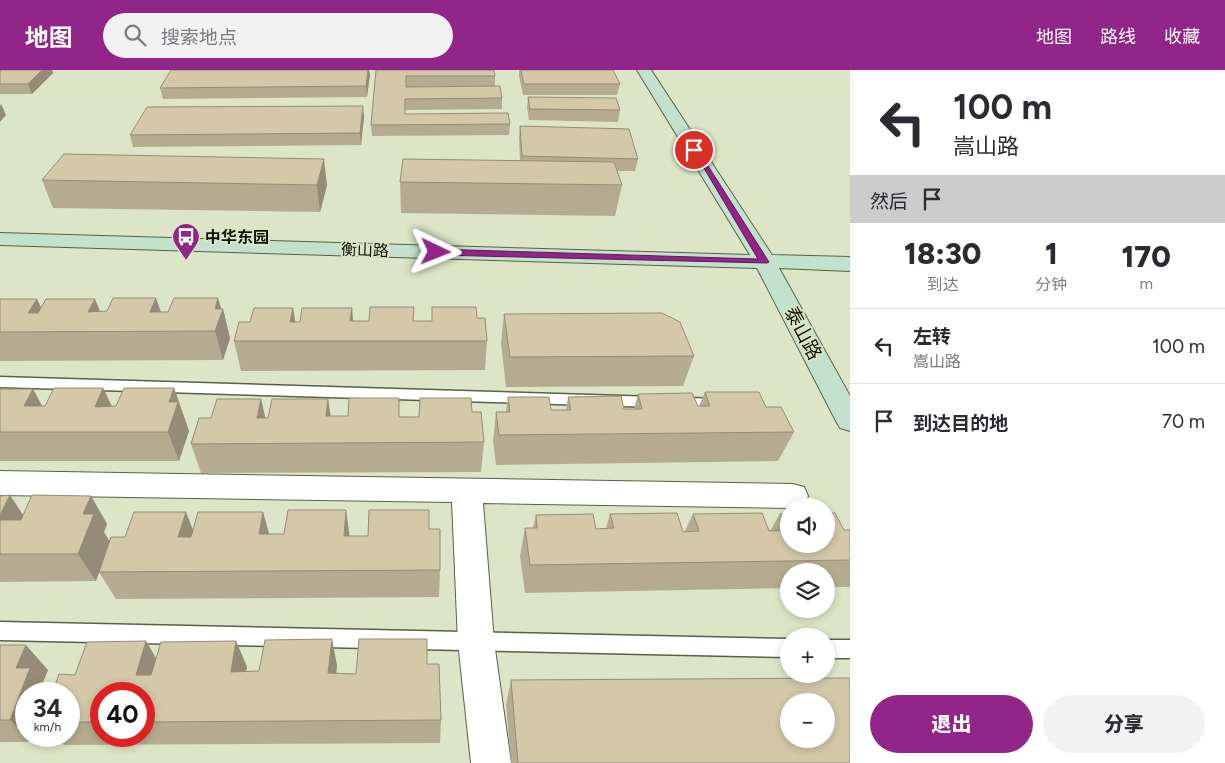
<!DOCTYPE html>
<html lang="zh">
<head>
<meta charset="utf-8">
<style>
	body { margin:0; font-family:Figtree,"Noto Sans SC",sans-serif; background:#f2f2f3; color:#2b2b33; height:100vh; display:flex; flex-direction:column; font-size:19px; white-space:nowrap }
	* { box-sizing:border-box; margin:0 }
	p { font-size:16px; color:#7c7c81 }
	.icon { flex:none; width:28px; height:28px; fill:none; stroke:currentColor; stroke-width:2; stroke-linecap:round; stroke-linejoin:round }
	.map { position:relative; flex:1; overflow:hidden }
	.drawer { display:flex; flex-direction:column; background:#fff; width:375px }
	.drawer>* { flex:none }
	.banner { background:#fff; color:#2b2b33; overflow:hidden }
	.tools { position:absolute; left:780px; top:428px; display:grid; gap:10px }
	.tools a { display:grid; place-items:center; width:55px; height:55px; border-radius:50%; background:#fff; box-shadow:0 2px 8px #0003; font-size:25px }
	.speed { position:absolute; left:15px; top:612px; display:flex; gap:10px; font-size:25px; font-weight:700; text-align:center }
	.speed>* { display:grid; place-content:center; width:65px; height:65px; border-radius:50%; background:#fff; box-shadow:0 2px 8px #0003; line-height:1 }
	.speed small { font-size:12px; font-weight:400 }
	.speed .limit { border:8px solid #d22; background:#fff; color:#111 }
	.pin { position:absolute; display:grid; place-items:center; width:42px; height:42px; color:#fff; margin:-21px; border:2px solid #fff; border-radius:50%; box-shadow:0 1px 5px #0007 }
	.me { position:absolute; width:55px; margin:-28px; rotate:92deg; stroke-linejoin:round; filter:drop-shadow(0 0 4px #0008) }
	.turn { display:flex; align-items:center; gap:18px; height:105px; padding:0 20px; font-size:22px }
	.turn .icon { width:65px; height:65px; stroke-width:2.5 }
	.turn b { display:block; font-size:35px; line-height:42px }
	.then { display:flex; align-items:center; height:48px; padding:0 20px; background:#0003; gap:10px; font-size:19px }
	.eta { display:flex; justify-content:space-evenly; align-items:center; height:85px; text-align:center }
	.eta b { font-size:30px; font-weight:800; line-height:35px }
	.primary-button { display:flex; gap:10px; margin-top:auto; padding:10px 20px }
	.primary-button a { flex:1; height:58px; border-radius:30px; background:#922688; color:#fff; font-size:20px; font-weight:800; line-height:58px; text-align:center }
	.primary-button a+a { background:#f2f2f3; color:#2b2b33 }
	ul { padding:0; list-style:none }
	li { display:flex; align-items:center; gap:15px; height:75px; padding:0 20px; border-top:1px solid #e1e1e2 }
	li div { flex:1 }
	li b { display:block; font-size:19px }
	li em { font-style:normal }
	header { display:flex; align-items:center; gap:30px; box-sizing:border-box; height:70px; padding:0 25px; background:#922688; color:#fff }
	header strong { font-size:24px }
	nav { display:flex; gap:28px; margin-inline-start:auto; font-size:18px }
	.search { width:350px; height:45px; background:#f2f2f3; display:flex; align-items:center; gap:12px; box-sizing:border-box; padding:0 18px; border-radius:28px; color:#7c7c81; font-size:19px }
	main { display:flex; flex:1; min-height:0 }
	.map>svg:first-child { display:block }
	.lines { fill:none; stroke-linecap:round; stroke-linejoin:round }
	.lane-casing { stroke:#596145; stroke-width:3 }
	.street-casing { stroke:#596145; stroke-width:2 }
	.secondary-casing { stroke:#596145; stroke-width:2 }
	.lane { fill:#fff; fill-rule:evenodd }
	.street { fill:#fff; fill-rule:evenodd }
	.secondary { fill:#c2e2cd; fill-rule:evenodd }
	.wall { fill:#b5ac90; fill-rule:evenodd }
	.shaded-wall { fill:#948c76 }
	.building { fill:#d3c8a8; stroke:#948c76; fill-rule:evenodd }
	.route { fill:#922688; stroke:#5f1958 }
	.labels { text-anchor:middle; dominant-baseline:central; stroke-width:4; stroke-linejoin:round; paint-order:stroke }
	.far-poi-label { font-size:16px; font-weight:bold; fill:#111509; stroke:#dce6c6; text-anchor:start }
	.far-street-label { font-size:16px; fill:#111509; stroke:#dce6c6 }
	.street-label { font-size:19px; fill:#111509; stroke:#dce6c6 }
</style>
</head>
<body>
<header>
<strong>地图</strong>
<div class="search"><svg class="icon" aria-label="search" viewBox="0 0 24 24"><circle cx="10" cy="10" r="6"/><path d="M15 15l6 6"/></svg>搜索地点</div>
<nav><a>地图</a><a>路线</a><a>收藏</a></nav>
</header>
<main>
<div class="map">
<svg width="850" height="693" viewBox="0 0 850 693">
	<rect width="100%" height="100%" fill="#dce6c6"/>
	<g class="lines">
		<defs>
			<g id="lane">
				<path d="M0,307L721,329L726,330L728,334L726,338L721,339L0,317Z"/>
				<path d="M0,552L789,569V587L0,570Z"/>
				<rect x="826" y="570" width="24" height="18"/>
			</g>
			<path id="street" d="M0,401L793,414L804,417L808,426L804,435L789,436V438L483,433L494,572L511,693H471L458,572L452,432L0,425Z"/>
			<path id="secondary" d="M637,0H651L772,185L850,187V201L779,198L850,326V361L840,358L836,351L757,198L0,175V163L750,185Z"/>
		</defs>
		<!-- lane casing -->
		<use href="#lane" class="lane-casing"/>
		<!-- street casing -->
		<use href="#street" class="street-casing"/>
		<!-- secondary casing -->
		<use href="#secondary" class="secondary-casing"/>
		<!-- lane -->
		<use href="#lane" class="lane"/>
		<!-- street -->
		<use href="#street" class="street"/>
		<!-- secondary -->
		<use href="#secondary" class="secondary"/>
	</g>
	<!-- wall -->
	<g class="wall">
		<path d="M0,0H52L53,3L32,24H0Z"/>
		<path d="M376,0L495,6V16L502,28V39L405,40V44L510,54L509,65L372,66L371,55Z"/>
		<path d="M519,0H613L620,14L617,25H523L519,6Z"/>
		<path d="M370,4L367,27L163,29L160,18Z"/>
		<path d="M528,27L620,40L618,52L529,50L527,38Z"/>
		<path d="M364,47L361,75L133,77L130,65Z"/>
		<path d="M520,56L638,89L635,101H617L622,115L615,146L401,143L400,112L520,91L519,67Z"/>
		<path d="M42,110L327,115L320,142L53,138Z"/>
		<path d="M0,229L41,238L100,242H161L223,239L230,268L223,290L0,291Z"/>
		<path d="M293,238L295,252H300L352,238L353,251H431L477,248L487,271L485,300L241,301L234,271L250,252Z"/>
		<path d="M504,244L694,286L683,316L506,317L501,273Z"/>
		<path d="M103,318L112,336H116L174,318L189,361L179,391H0V319H33L42,336H45Z"/>
		<path d="M705,322L766,337L794,362L778,391L496,395L493,371L496,342H506L508,327L551,340H566L568,327L624,339H634L638,324L698,336H699Z"/>
		<path d="M261,329L265,348H268L328,329L331,346L419,347L472,342L484,372L481,402L201,403L191,374L211,348Z"/>
		<path d="M0,426L23,445L91,426L107,454L104,462L110,472L125,467L193,460L270,464L350,466H368L429,459L440,500L439,527L116,529L99,502L96,511L0,512Z"/>
		<path d="M610,444L683,462L685,461L693,444L769,461H770L780,444L844,460H850V517H826V501H789V518L525,523L520,486L525,458H533L536,445L596,459L606,458Z"/>
		<path d="M146,571L156,588L236,571L247,597L246,601H259L337,595L336,603L356,604L427,594L441,650L440,673L64,675L56,666H69V624H26V666H36L34,672H0V575L48,600L43,612L52,622L75,605ZM101,624H144V666H101Z"/>
		<path d="M511,610L850,693H511L506,634Z"/>
	</g>
	<!-- shaded-wall -->
	<g class="shaded-wall">
		<path d="M42,0H52L53,3L32,24L28,14Z"/>
		<path d="M368,0H369L370,4L367,27L366,16Z"/>
		<path d="M1,34L6,45L0,52V36Z"/>
		<path d="M363,36L364,47L361,75L360,63Z"/>
		<path d="M324,89L327,115L320,142L317,115Z"/>
		<path d="M156,228L166,257L150,242Z"/>
		<path d="M218,228L222,241L223,239L230,268L223,290L215,261V239Z"/>
		<path d="M37,229L51,258L28,243Z"/>
		<path d="M95,229L107,258L88,242Z"/>
		<path d="M293,238L298,267L290,252Z"/>
		<path d="M352,238L354,267L350,251Z"/>
		<path d="M103,318L117,348L95,337Z"/>
		<path d="M174,318L189,361L179,391L168,362L169,332Z"/>
		<path d="M33,319L49,349L24,336Z"/>
		<path d="M261,329L268,359L257,348Z"/>
		<path d="M328,329L332,358L326,346Z"/>
		<path d="M10,425L29,454H0V445Z"/>
		<path d="M91,426L107,454L104,462L110,472L96,511L78,484L83,444Z"/>
		<path d="M346,440L350,469L344,466Z"/>
		<path d="M186,442L197,470L178,467Z"/>
		<path d="M263,442L271,470L259,464Z"/>
		<path d="M332,569L337,595L334,627L328,603Z"/>
		<path d="M146,571L161,597L153,629L136,605Z"/>
		<path d="M236,571L247,597L242,626L231,602Z"/>
		<path d="M26,575L48,600L43,612L53,623L52,624H26V665L10,650L16,598Z"/>
		<path d="M28,666H36L34,672Z"/>
	</g>
	<!-- building -->
	<g class="building">
		<path d="M0,0H42L28,14H0Z"/>
		<path d="M171,0H368L366,16L160,18Z"/>
		<path d="M376,0H494L495,6H406V17L500,16L502,28L405,29V44L508,43L510,54L371,55Z"/>
		<path d="M521,0H613L620,14H524Z"/>
		<path d="M528,27L616,28L620,40L530,39Z"/>
		<path d="M363,36L360,63L130,65L147,37Z"/>
		<path d="M520,56L629,59L638,89L522,86Z"/>
		<path d="M64,84L324,89L317,115L42,110Z"/>
		<path d="M403,89L614,92L622,115L400,112Z"/>
		<path d="M113,228H156L150,242H168L174,228H218L215,239H223L215,261L0,262V229H37L28,243H38L46,229H95L88,242L107,241Z"/>
		<path d="M370,237H414L413,251H432V237H476L477,248H485L487,271H234L239,252H250L254,238H293L290,252H300L302,238H352L350,251H369Z"/>
		<path d="M662,243L680,252L694,286L510,287L504,244Z"/>
		<path d="M54,318H103L95,337L116,336L124,318H174L169,332H178L168,362H0V319H33L24,336H45Z"/>
		<path d="M705,322H759L766,337H781L794,362L499,365L496,342H510L508,327H549L551,340H571L568,327L621,326L624,339H642L638,324L692,323L698,336H710Z"/>
		<path d="M349,328H399V347H419L420,328H471L472,342H481L484,372L191,374L199,348H211L217,329H261L257,348H268L272,329H328L326,346H348Z"/>
		<path d="M10,425L0,445V426Z"/>
		<path d="M32,425L91,426L83,444H94L78,484H0V450H21Z"/>
		<path d="M288,440H346L344,466H368L369,440H429V459H440V500L99,502L111,467H125L134,442H186L178,467H191L198,442H263L259,464H284Z"/>
		<path d="M677,443L683,462L699,461L693,444L762,443L769,461L787,460L780,444H789V474H826V443H835L844,460H850V490L530,495L525,458H537L536,445L593,444L596,459L614,458L610,444Z"/>
		<path d="M332,569L328,603L356,604L359,569H427V594H439L441,650L144,652V624H101V652H69V624H52L59,604L75,605L87,572L146,571L136,605H151L161,572L236,571L231,602L259,601L265,570Z"/>
		<path d="M0,575H26L16,598H30L10,650H0Z"/>
		<path d="M850,608V693H518L511,610ZM789,631H826V669H789Z"/>
	</g>
	<!-- route -->
	<path class="route" d="M692,78L698,80L769,192L767,193L436,185L431,182L436,179L758,189Z"/>
	<!-- icons -->
	<defs>
		<symbol id="bus-pin" viewBox="-11 -11 22 30"><path d="M0 17L-7.5 6A9.5 9.5 0 1 1 7.5 6Z" fill="#922688" stroke="#dce6c6"/><path d="M-5-6H5V4H4V6H2V4H-2V6H-4V4H-5ZM-3.5-4V0h7V-4ZM-3.5 1.2v1.5H-2V1.2ZM2 1.2v1.5H3.5V1.2Z" fill="#fff"/></symbol>
	</defs>
	<g fill-rule="evenodd">
		<use href="#bus-pin" x="170" y="151" width="32" height="43"/>
	</g>
	<g class="labels">
		<!-- far-poi labels -->
		<g class="far-poi-label">
			<text x="205" y="167">中华东园</text>
		</g>
		<!-- far-street labels -->
		<g class="far-street-label">
			<text transform="translate(365 180) rotate(2)">衡山路</text>
		</g>
		<!-- street labels -->
		<g class="street-label">
			<text transform="translate(803 263) rotate(62)">泰山路</text>
		</g>
	</g>
</svg>
<div class="tools">
<a><svg class="icon" aria-label="sound" viewBox="0 0 24 24"><path d="M4 9h4l5-4v14l-5-4H4zM17 9q2 3 0 6"/></svg></a>
<a><svg class="icon" aria-label="layers" viewBox="0 0 24 24"><path d="M12 4l9 5-9 5-9-5zM3 14l9 5 9-5"/></svg></a>
<a>+</a>
<a>−</a>
</div>
<div class="speed"><div>34<small>km/h</small></div><div class="limit">40</div></div>
<div class="pin" style="left:694px;top:80px;background:#d93025"><svg class="icon" aria-label="arrive" viewBox="0 0 24 24"><path d="M6 21V4h12l-3 4 3 4H6"/></svg></div>
<svg class="me" style="left:436px;top:182px" viewBox="-20 -20 40 40"><path d="M0-17L14 15 0 8-14 15z" fill="#922688" stroke="#fff" stroke-width="4"/></svg>
</div>
<section class="drawer">
<div class="banner">
<div class="turn"><svg class="icon" aria-label="left" viewBox="0 0 24 24"><path d="M17 20v-9H6M10 6l-5 5 5 5"/></svg><div><b>100 m</b>嵩山路</div></div>
<div class="then">然后<svg class="icon" aria-label="arrive" viewBox="0 0 24 24"><path d="M6 21V4h12l-3 4 3 4H6"/></svg></div>
</div>
<div class="eta">
<div><b>18:30</b><p>到达</p></div>
<div><b>1</b><p>分钟</p></div>
<div><b>170</b><p>m</p></div>
</div>
<ul>
<li><svg class="icon" aria-label="left" viewBox="0 0 24 24"><path d="M17 20v-9H6M10 6l-5 5 5 5"/></svg><div><b>左转</b><p>嵩山路</p></div><em>100 m</em></li>
<li><svg class="icon" aria-label="arrive" viewBox="0 0 24 24"><path d="M6 21V4h12l-3 4 3 4H6"/></svg><div><b>到达目的地</b></div><em>70 m</em></li>
</ul>
<div class="primary-button"><a>退出</a><a>分享</a></div>
</section>
</main>
</body>
</html>
